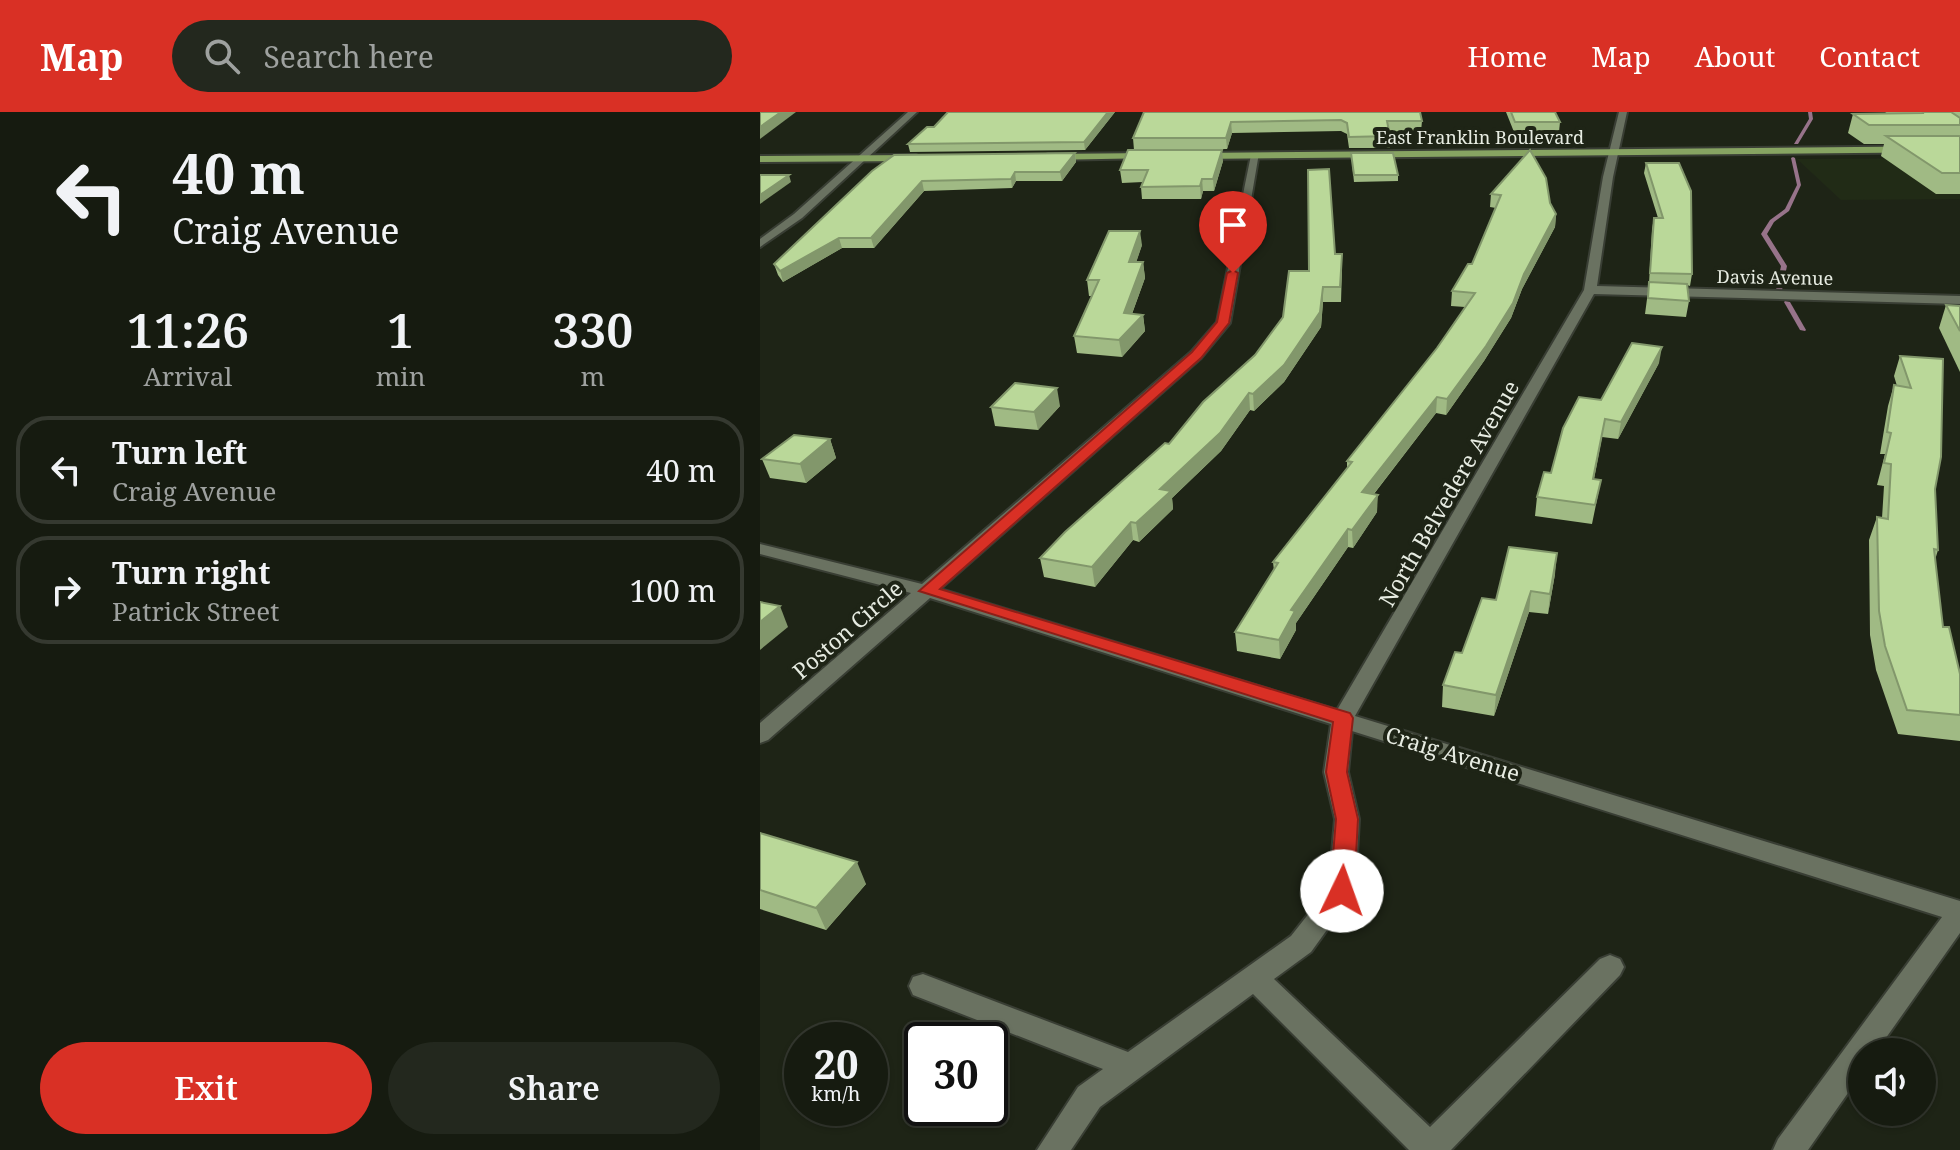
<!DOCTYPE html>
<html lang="en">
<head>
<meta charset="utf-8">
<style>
	body { margin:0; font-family:"Noto Serif",serif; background:#23281e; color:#f1f3f6; height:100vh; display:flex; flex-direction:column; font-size:30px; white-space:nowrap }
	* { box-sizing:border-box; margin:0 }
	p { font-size:26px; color:#9ea19f }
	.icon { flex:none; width:44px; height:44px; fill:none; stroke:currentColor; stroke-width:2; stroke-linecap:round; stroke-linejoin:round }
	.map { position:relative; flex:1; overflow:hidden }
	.panel { display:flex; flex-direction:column; background:#161b10; width:760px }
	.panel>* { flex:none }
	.hud { background:#161b10; color:#f1f3f6; overflow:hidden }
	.fabs { position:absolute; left:1088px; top:926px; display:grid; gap:16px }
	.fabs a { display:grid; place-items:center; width:88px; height:88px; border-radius:50%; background:#161b10; box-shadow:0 2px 6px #0004,0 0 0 2px #353930; font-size:40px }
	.speed { position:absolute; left:24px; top:910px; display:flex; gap:16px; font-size:40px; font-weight:700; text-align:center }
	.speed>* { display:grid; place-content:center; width:104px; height:104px; border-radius:50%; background:#161b10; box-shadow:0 2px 6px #0004,0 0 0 2px #353930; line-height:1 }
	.speed small { font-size:20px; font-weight:400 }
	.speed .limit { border:4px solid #111; border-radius:12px; background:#fff; color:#111 }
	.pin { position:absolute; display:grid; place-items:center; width:68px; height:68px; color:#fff; margin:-82px -34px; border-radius:50% 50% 50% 0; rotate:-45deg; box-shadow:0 0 8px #0007 }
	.pin .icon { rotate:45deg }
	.me { position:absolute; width:88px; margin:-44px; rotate:3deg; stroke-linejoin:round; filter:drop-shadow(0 0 6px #0008) }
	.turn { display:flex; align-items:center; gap:28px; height:168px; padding:0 40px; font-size:36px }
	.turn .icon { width:104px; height:104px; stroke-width:2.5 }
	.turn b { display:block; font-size:56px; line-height:68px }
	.eta { display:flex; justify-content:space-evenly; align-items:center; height:136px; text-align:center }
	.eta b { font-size:48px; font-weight:600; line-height:56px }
	.action { display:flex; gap:16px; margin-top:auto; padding:16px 40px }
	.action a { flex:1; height:92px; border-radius:48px; background:#d93025; color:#fff; font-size:32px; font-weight:600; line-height:92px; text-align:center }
	.action a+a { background:#23281e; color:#f1f3f6 }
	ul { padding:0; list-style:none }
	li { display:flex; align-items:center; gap:24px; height:108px; margin:0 16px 12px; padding:0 24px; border:4px solid #353930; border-radius:32px }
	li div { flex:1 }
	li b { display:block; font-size:30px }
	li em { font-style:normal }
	header { display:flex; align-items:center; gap:48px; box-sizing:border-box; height:112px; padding:0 40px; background:#d93025; color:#fff }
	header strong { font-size:38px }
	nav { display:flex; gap:44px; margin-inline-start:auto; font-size:28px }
	.search { width:560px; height:72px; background:#23281e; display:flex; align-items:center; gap:20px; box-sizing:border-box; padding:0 28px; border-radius:44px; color:#9ea19f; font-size:30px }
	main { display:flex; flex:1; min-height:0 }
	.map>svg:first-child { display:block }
	.built { fill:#212b16 }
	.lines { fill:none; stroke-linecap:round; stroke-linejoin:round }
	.stream { fill:#97738a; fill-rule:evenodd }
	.minor-casing { stroke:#393e34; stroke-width:4 }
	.primary-casing { stroke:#393e34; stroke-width:4 }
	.minor { fill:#6a7261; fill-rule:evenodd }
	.primary { fill:#87a462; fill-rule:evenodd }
	.wall { fill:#a0ba84 }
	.shaded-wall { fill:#82976b }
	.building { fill:#bad899; stroke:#82976b; stroke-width:2 }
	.route { fill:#d93025; stroke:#8d1f18; stroke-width:2 }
	.labels { text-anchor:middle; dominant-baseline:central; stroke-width:8; stroke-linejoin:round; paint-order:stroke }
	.far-street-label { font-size:18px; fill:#e7ece2; stroke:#1e2416 }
	.street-label { font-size:22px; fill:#e7ece2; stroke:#1e2416 }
</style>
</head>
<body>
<header>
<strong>Map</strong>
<div class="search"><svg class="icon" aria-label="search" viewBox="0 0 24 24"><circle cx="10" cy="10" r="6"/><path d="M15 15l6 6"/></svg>Search here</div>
<nav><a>Home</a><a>Map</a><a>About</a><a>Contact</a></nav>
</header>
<main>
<section class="panel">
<div class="hud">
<div class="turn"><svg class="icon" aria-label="left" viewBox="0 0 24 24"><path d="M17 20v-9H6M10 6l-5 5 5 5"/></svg><div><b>40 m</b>Craig Avenue</div></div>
</div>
<div class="eta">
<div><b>11:26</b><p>Arrival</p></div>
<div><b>1</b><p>min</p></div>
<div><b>330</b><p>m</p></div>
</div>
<ul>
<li><svg class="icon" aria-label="left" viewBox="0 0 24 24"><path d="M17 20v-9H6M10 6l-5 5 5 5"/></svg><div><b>Turn left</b><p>Craig Avenue</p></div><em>40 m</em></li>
<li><svg class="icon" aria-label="right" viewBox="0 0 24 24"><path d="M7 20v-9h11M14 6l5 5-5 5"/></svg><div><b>Turn right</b><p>Patrick Street</p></div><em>100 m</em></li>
</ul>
<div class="action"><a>Exit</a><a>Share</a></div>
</section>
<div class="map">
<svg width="1200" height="1038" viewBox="0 0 1200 1038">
	<rect width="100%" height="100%" fill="#1e2416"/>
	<!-- built -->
	<path class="built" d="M1200,46V87L1081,88L1037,47Z"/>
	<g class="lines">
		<!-- stream -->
		<g class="stream">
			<path d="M1048,0H1052L1053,7L1038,32H1034L1049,7Z"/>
			<path d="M1033,45L1035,46L1041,73L1029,99L1014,110L1007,122L1027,154L1022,178L1019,180L1016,178L1021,154L1001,122L1010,108L1025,97L1037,73L1031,46Z"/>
			<path d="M1025,189L1030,190L1046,218L1045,219L1040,218L1024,190Z"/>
		</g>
		<defs>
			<g id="minor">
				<path d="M148,0H157L42,106L0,135V127L34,102Z"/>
				<path d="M859,0H867L853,65L837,174L1200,184V192L834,182L595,604L1200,789V821L1116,940H1102V961L1048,1038H1013L1018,1027L1182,805L592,619L588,660L599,707L595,779L551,840L514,867L670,1015L840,847L850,843L860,847L864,855L860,863L691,1038H649L493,882L340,995L311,1038H277L318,975L343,957L153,883L149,874L153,865L163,862L368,940L531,824L569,776L575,707L564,660L571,612L170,486L8,628L0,631V611L151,481L0,442V432L162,472L431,240L457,210L491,43L499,41L470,211L441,246L180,477L577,598L824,178L843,65Z"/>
			</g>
			<g id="primary">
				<path d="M1200,34V40L436,47L431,44L436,41Z"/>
				<path d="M392,41L395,46L288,48L283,45L288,42Z"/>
				<path d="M0,44L156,43L161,46L156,49L0,50Z"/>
			</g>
		</defs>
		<!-- minor casing -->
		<use href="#minor" class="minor-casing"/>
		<!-- primary casing -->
		<use href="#primary" class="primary-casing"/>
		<!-- minor -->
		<use href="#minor" class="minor"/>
		<!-- primary -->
		<use href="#primary" class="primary"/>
	</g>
	<!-- wall -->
	<g class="wall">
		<path d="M355,0L325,38L150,40L148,32L174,15Z"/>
		<path d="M384,0L662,9L661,20H629L630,36H589L587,22L581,19L472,21L467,37L374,38L373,26Z"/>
		<path d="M746,0H795L800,10L799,20H754Z"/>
		<path d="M1125,0H1200V82H1176L1121,44L1124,32H1104L1088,21L1093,2H1128Z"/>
		<path d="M315,41L316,50L302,69H256L252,76L164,79L114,136H82L23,170L18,163L14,152L112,59Z"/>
		<path d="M591,41L638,63V69L594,70Z"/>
		<path d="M463,49L454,79H443L441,87H382L381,75L383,70L362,71L360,58Z"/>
		<path d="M886,51L932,162L930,174L927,173L929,189L926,205L885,202L889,172L892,117L894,106H898L884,61Z"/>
		<path d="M731,82L790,91L796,102L795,115L762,177L751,206L724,249L686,303L676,301L614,382L617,400L593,436L588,435L536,511V518L520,547L477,539L475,520L514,459L513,450L587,357V349L677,236L705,195L691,194L692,179L712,152L736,96L730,95Z"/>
		<path d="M382,133L376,150H383L385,166L372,202L383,203L385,219L362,245L317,241L314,224L332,184H329L327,168Z"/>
		<path d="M575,142L582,157L581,190H563L561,215L524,270L494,299L490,298L461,339L412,386L413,397L379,430L373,428L335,475L284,465L280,446L409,332L495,243L523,205L549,159Z"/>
		<path d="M1186,193L1200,194V260L1179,216Z"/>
		<path d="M1140,244L1183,247L1175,377L1178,438L1175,448L1183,515L1200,562V629L1138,622L1116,558L1110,523L1109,428L1117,405L1122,406L1124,374L1117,373L1125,342H1120L1128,294L1134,273L1137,274L1134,264Z"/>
		<path d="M899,251L858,327L842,325L834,367L841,368L832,412L775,404L777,385L791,361L841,288Z"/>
		<path d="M300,294L278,318L235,314L231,295Z"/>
		<path d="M70,327L76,346L46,371L10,366L2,347Z"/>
		<path d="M795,462L788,502L769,500L734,604L682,595L683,573L702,541L736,488Z"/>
		<path d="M0,721L106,772L66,818L0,797Z"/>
	</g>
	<!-- shaded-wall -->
	<g class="shaded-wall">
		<path d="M21,0H36L0,27V15Z"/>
		<path d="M348,0H355L325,38L324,30Z"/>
		<path d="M471,10L472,21L467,37L466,26Z"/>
		<path d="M462,38L463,49L454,79L453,67Z"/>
		<path d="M315,41L316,50L302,69L300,60Z"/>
		<path d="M255,60L256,69L252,76L251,67Z"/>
		<path d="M29,63L31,70L0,92V83Z"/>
		<path d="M442,67L443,79L441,87L440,74Z"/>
		<path d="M162,69L164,79L114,136L111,126Z"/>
		<path d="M796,102L795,115L762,177L751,206L724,249L686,303L687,287L764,162Z"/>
		<path d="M380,119L382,133L371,166L369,150Z"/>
		<path d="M79,126L82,136L23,170L20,159Z"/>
		<path d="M383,150L385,166L366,218L364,201Z"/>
		<path d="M563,175V190L561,215L524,270L494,299L493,282Z"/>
		<path d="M383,203L385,219L362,245L359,228Z"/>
		<path d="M902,235L899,251L858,327L861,310Z"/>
		<path d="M297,276L300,294L278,318L274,300Z"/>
		<path d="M489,281L490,298L461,339L412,386L413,397L379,430L376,411L400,377Z"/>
		<path d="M677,285L676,301L602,397V380Z"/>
		<path d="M70,327L76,346L46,371L40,352Z"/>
		<path d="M618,383L617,400L593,436L592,418Z"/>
		<path d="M371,410L373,428L335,475L332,455Z"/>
		<path d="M588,417V435L536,511V518L520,547L519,528L531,498Z"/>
		<path d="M797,441L795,462L788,502L790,482Z"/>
		<path d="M771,479L769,500L734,604L736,583Z"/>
		<path d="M20,494L28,515L0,538V510Z"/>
		<path d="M97,750L106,772L66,818L56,796Z"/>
	</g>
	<!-- building -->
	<g class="building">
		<path d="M0,0H21L0,15Z"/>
		<path d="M188,0H348L324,30L148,32L167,15H174Z"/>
		<path d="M384,0H660L662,9H627L630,24L589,25L587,11L581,8L471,10L466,26H373Z"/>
		<path d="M751,0H795L800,10H755Z"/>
		<path d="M1162,0H1191L1200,6V13H1109L1093,2L1164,1Z"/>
		<path d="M1126,24H1200V61H1182Z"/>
		<path d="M368,38H462L453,67H442L440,74L381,75L388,58H360Z"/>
		<path d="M770,38L786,66L790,91L796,102L764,162L753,191L726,234L687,287L677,285L602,380L618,383L592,418L588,417L531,498L535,499L519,528L475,520L518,451L513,450L592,350L587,349L677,236L715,181L692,179L708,152H712L741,83L731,82Z"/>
		<path d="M315,41L300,60H255L251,67L162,69L111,126H79L20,159L14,152L112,59L134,43Z"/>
		<path d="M591,41H633L638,63H594Z"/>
		<path d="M886,51H919L931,79L932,162L890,161L894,106H903Z"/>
		<path d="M569,57L575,142H582L580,175H563L560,200L524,253L493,282L489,281L460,321L400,377L411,379L376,411L371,410L332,455L280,446L305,420L405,331L409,332L443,290L495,243L523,205L529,159H549L548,58Z"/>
		<path d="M0,63H29L0,83Z"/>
		<path d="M349,119H380L369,150H383L364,201L383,203L359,228L314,224L339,168H327Z"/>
		<path d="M889,170L927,172L929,189L888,186Z"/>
		<path d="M1186,193L1200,194V219Z"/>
		<path d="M872,231L902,235L861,310L845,307L833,367L841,368L835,393L777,385L784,360L791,361L803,316L819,285L841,288Z"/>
		<path d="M1140,244L1183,247L1181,345L1175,377L1178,438L1174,437L1183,515H1189L1200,562V603L1147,598L1125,534L1119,499L1117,405L1128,407L1131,352L1124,351L1131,321L1127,320L1134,273L1151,276Z"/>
		<path d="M255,271L297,276L274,300L231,295Z"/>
		<path d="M34,323L70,327L40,352L2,347Z"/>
		<path d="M749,435L797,441L790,482L771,479L736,583L683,573L695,540L702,541L722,486L736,488Z"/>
		<path d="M0,490L20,494L0,510Z"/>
		<path d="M0,721L97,750L56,796L0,778Z"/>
	</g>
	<!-- route -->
	<path class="route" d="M473,158L478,161L469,211L441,246L180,477L590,601L593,606L587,660L598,707L594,779L591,786H574L570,779L576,707L566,660L573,610L159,479L432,240L457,210L467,161Z"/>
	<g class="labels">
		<!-- far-street labels -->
		<g class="far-street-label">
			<text x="720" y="25">East Franklin Boulevard</text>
			<text transform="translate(1015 165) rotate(1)">Davis Avenue</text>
		</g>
		<!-- street labels -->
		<g class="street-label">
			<text transform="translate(688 381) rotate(-60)">North Belvedere Avenue</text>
			<text transform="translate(87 517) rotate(-41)">Poston Circle</text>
			<text transform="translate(693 641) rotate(17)">Craig Avenue</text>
		</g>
	</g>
</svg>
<div class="fabs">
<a><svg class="icon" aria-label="sound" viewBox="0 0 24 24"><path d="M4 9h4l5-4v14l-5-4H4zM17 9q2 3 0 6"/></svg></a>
</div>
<div class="speed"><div>20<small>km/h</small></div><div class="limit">30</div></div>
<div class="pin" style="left:473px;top:161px;background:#d93025"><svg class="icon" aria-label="arrive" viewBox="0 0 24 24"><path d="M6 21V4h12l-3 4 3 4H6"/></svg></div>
<svg class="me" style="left:582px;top:779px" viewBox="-20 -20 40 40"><circle r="19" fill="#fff"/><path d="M0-13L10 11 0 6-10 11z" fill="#d93025"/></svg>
</div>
</main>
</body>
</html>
